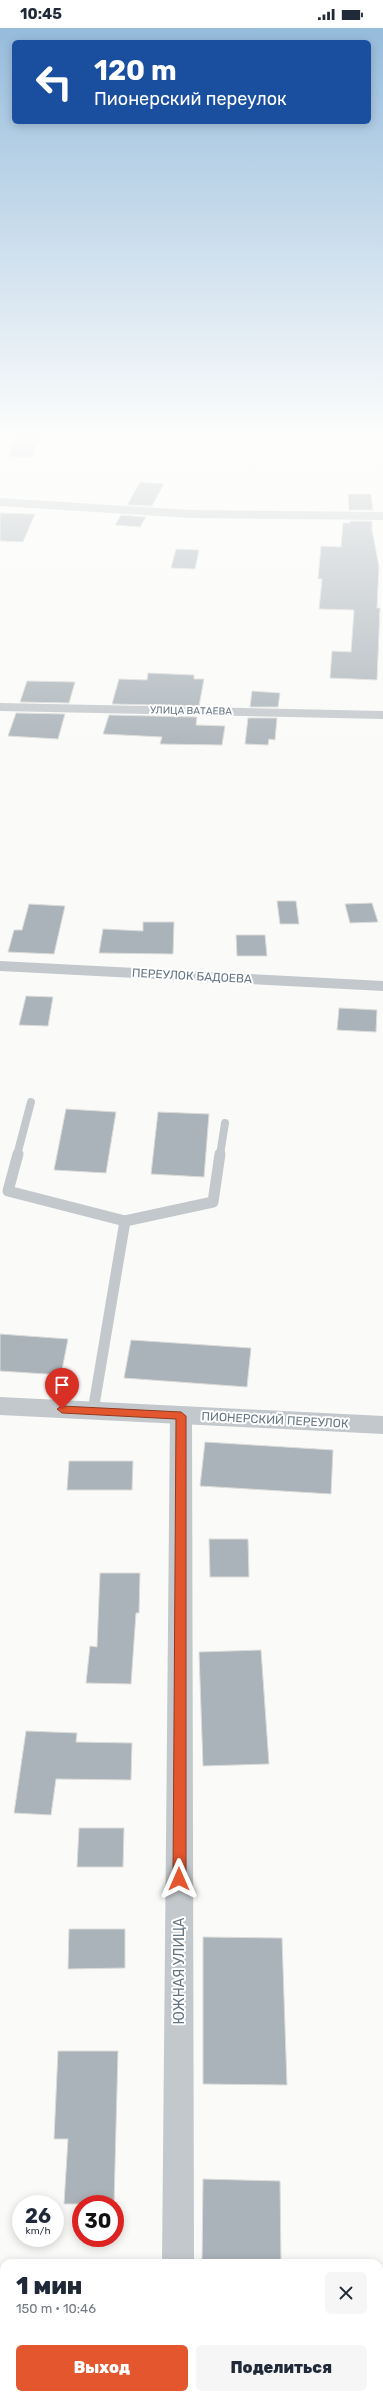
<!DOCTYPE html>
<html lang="ru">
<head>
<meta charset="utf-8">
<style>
	body { margin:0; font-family:Rubik,sans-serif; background:#f6f6f7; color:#1f2937; height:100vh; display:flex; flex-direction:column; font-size:15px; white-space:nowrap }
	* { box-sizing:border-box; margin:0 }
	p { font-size:13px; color:#747a83 }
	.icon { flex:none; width:22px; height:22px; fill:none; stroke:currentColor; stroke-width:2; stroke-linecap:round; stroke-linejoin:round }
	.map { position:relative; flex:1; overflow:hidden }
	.sheet { position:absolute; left:0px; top:2231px; width:383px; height:140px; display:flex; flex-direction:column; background:#fff; border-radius:12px 12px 0 0; box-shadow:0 2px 10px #0003 }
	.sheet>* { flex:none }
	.top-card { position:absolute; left:12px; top:12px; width:359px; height:84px; border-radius:6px; box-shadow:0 2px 10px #0003; background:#1a4fa0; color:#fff; overflow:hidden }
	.speed { position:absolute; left:12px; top:2167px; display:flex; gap:8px; font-size:20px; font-weight:700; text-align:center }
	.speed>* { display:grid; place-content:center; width:52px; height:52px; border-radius:50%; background:#fff; box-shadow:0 2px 10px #0003; line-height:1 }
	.speed small { font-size:10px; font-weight:400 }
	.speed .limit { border:6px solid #d22; background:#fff; color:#111 }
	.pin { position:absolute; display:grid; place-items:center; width:34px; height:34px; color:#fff; margin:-41px -17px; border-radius:50% 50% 50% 0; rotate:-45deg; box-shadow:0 0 4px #0007 }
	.pin .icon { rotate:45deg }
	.me { position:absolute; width:44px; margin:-22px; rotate:0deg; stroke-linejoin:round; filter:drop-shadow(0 0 3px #0008) }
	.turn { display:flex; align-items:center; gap:14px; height:84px; padding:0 16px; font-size:18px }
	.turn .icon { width:52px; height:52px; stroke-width:2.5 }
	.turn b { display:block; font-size:28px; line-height:34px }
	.round { display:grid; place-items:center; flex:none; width:42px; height:42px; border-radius:6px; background:#f6f6f7 }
	.overview { display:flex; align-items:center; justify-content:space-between; height:68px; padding:0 16px }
	h1 { font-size:24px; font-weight:800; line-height:30px }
	.primary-button { display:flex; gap:8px; margin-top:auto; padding:8px 16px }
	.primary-button a { flex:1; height:46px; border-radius:6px; background:#e4572e; color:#fff; font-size:16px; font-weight:800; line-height:46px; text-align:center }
	.primary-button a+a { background:#f6f6f7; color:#1f2937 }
	.status { display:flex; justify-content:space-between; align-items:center; height:28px; padding:0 20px; background:#fff; direction:ltr }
	.status svg { height:11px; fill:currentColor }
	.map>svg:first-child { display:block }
	.building { fill:#aab3b9; stroke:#dcdcda }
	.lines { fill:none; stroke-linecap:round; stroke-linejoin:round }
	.service-far1 { stroke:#c3c8cc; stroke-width:8 }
	.service { stroke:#c3c8cc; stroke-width:11 }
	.minor { fill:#c3c8cc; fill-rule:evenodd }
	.tertiary { fill:#c3c8cc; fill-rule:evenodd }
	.route { fill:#e4572e; stroke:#94391e }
	.labels { text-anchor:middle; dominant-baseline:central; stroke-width:4; stroke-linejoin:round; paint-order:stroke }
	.far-street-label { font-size:10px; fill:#657683; stroke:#fff }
	.street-label { font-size:12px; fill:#657683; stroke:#fff }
	.near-street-label { font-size:14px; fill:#657683; stroke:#fff }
</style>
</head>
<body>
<div class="status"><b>10:45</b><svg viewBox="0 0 49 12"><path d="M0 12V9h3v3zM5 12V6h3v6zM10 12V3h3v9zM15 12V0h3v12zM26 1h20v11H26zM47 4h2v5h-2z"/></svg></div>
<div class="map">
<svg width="383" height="2371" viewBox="0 0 383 2371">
	<rect width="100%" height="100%" fill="#fafaf8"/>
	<!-- building -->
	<g class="building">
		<path d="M11,410H40L32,429H11Z"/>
		<path d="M140,454L164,456L152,478L127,477Z"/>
		<path d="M348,466H371L373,482H349Z"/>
		<path d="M0,485L35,486L23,514L0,513Z"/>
		<path d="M121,487L146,489L140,499L115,497Z"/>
		<path d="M350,493H372V502L379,538L377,580H380L377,652L330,650L332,623L351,624L354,582L319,581L322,551H318L321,518L341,519L343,495H350Z"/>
		<path d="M176,521L199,522L195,541L171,540Z"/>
		<path d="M148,645L194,647V651H204L199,678L112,676L119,651L147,652Z"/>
		<path d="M27,653L75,654L69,675L20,674Z"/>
		<path d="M252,663L280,665L278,679H250Z"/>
		<path d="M16,685L65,686L58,711L8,708Z"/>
		<path d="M109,687L197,689L196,697L225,698L222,717L160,716L162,709L103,706Z"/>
		<path d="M248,690H277L275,712L269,711L268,717L245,716Z"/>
		<path d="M277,873H296L299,896H280Z"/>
		<path d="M372,875L378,894L350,895L345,876Z"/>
		<path d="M29,876L65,878L54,926L8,924L14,902H22Z"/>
		<path d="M143,894H174L173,926L99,925L103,901L143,903Z"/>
		<path d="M236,907H265L267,928H237Z"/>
		<path d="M26,968L53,969L48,998L19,997Z"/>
		<path d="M339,980L377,982L376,1004L337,1002Z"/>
		<path d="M66,1081L116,1084L106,1145L54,1142Z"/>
		<path d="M158,1084L209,1086L204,1149L151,1146Z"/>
		<path d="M0,1306L68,1311L61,1347L0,1343Z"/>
		<path d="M131,1312L251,1320L247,1359L124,1350Z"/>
		<path d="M205,1414L333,1422L331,1466L200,1458Z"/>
		<path d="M69,1433H133L132,1462H67Z"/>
		<path d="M209,1511H248L249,1549H210Z"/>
		<path d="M100,1545H140L139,1585H136L131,1656L86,1655L90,1618L97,1619Z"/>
		<path d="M261,1622L269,1736L203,1738L199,1624Z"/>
		<path d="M26,1703L77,1705L76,1714L132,1715L131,1752L56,1751L51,1787L14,1785Z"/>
		<path d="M79,1800H124L123,1839H77Z"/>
		<path d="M69,1901H125V1940L68,1941Z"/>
		<path d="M203,1909L282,1910L287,2057L203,2056Z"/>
		<path d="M58,2023H118L114,2176H64L68,2111H54Z"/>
		<path d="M203,2151L280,2153L281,2235H202Z"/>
	</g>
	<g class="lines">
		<!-- service-far1 -->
		<g class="service-far1">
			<path d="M17,1127L31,1074"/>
			<path d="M220,1127L225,1095"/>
		</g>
		<!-- service -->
		<g class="service">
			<path d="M18,1126L8,1163L125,1193L93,1383"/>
			<path d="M125,1193L213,1174L220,1126"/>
		</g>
		<!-- minor -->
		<g class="minor">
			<path d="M0,470L190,482L383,484V492L190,490L0,478Z"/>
			<path d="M0,675L383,683V691L0,683Z"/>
			<path d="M0,933L383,953V963L0,943Z"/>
			<path d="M181,1380L189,1382L192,1388L194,2235H162L170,1388L173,1382Z"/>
			<rect x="161" y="2367" width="34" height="4"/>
		</g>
		<!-- tertiary -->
		<path class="tertiary" d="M0,1369L383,1388V1406L0,1387Z"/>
	</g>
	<!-- sky -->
	<linearGradient id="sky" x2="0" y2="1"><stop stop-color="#96bcdc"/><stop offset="0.55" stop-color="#fdfdfc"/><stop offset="1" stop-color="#fdfdfc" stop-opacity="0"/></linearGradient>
	<rect width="383" height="742" fill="url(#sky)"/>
	<!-- route -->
	<path class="route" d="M62,1378L181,1384L186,1388V1851L184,1855L179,1857L175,1855L173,1851L176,1391L62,1385L57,1381Z"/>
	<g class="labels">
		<!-- far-street labels -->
		<g class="far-street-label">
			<text transform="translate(191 683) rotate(1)">УЛИЦА ВАТАЕВА</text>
		</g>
		<!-- street labels -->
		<g class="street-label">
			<text transform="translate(192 948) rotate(3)">ПЕРЕУЛОК БАДОЕВА</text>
			<text transform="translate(275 1392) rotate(3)">ПИОНЕРСКИЙ ПЕРЕУЛОК</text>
		</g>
		<!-- near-street labels -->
		<g class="near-street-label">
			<text transform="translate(179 1943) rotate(-90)">ЮЖНАЯ УЛИЦА</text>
		</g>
	</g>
</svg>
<div class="speed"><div>26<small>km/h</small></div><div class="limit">30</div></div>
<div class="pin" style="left:62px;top:1381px;background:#d93025"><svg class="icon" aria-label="arrive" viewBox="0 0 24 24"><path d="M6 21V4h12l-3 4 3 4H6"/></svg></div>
<svg class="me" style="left:179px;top:1851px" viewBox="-20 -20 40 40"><path d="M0-17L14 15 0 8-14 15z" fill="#e4572e" stroke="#fff" stroke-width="4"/></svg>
<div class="top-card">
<div class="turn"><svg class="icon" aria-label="left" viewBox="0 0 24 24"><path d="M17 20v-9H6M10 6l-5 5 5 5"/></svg><div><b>120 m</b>Пионерский переулок</div></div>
</div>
<section class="sheet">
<div class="overview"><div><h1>1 мин</h1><p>150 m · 10:46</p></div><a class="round"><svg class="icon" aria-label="close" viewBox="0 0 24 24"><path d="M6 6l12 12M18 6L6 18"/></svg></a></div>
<div class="primary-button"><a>Выход</a><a>Поделиться</a></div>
</section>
</div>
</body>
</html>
